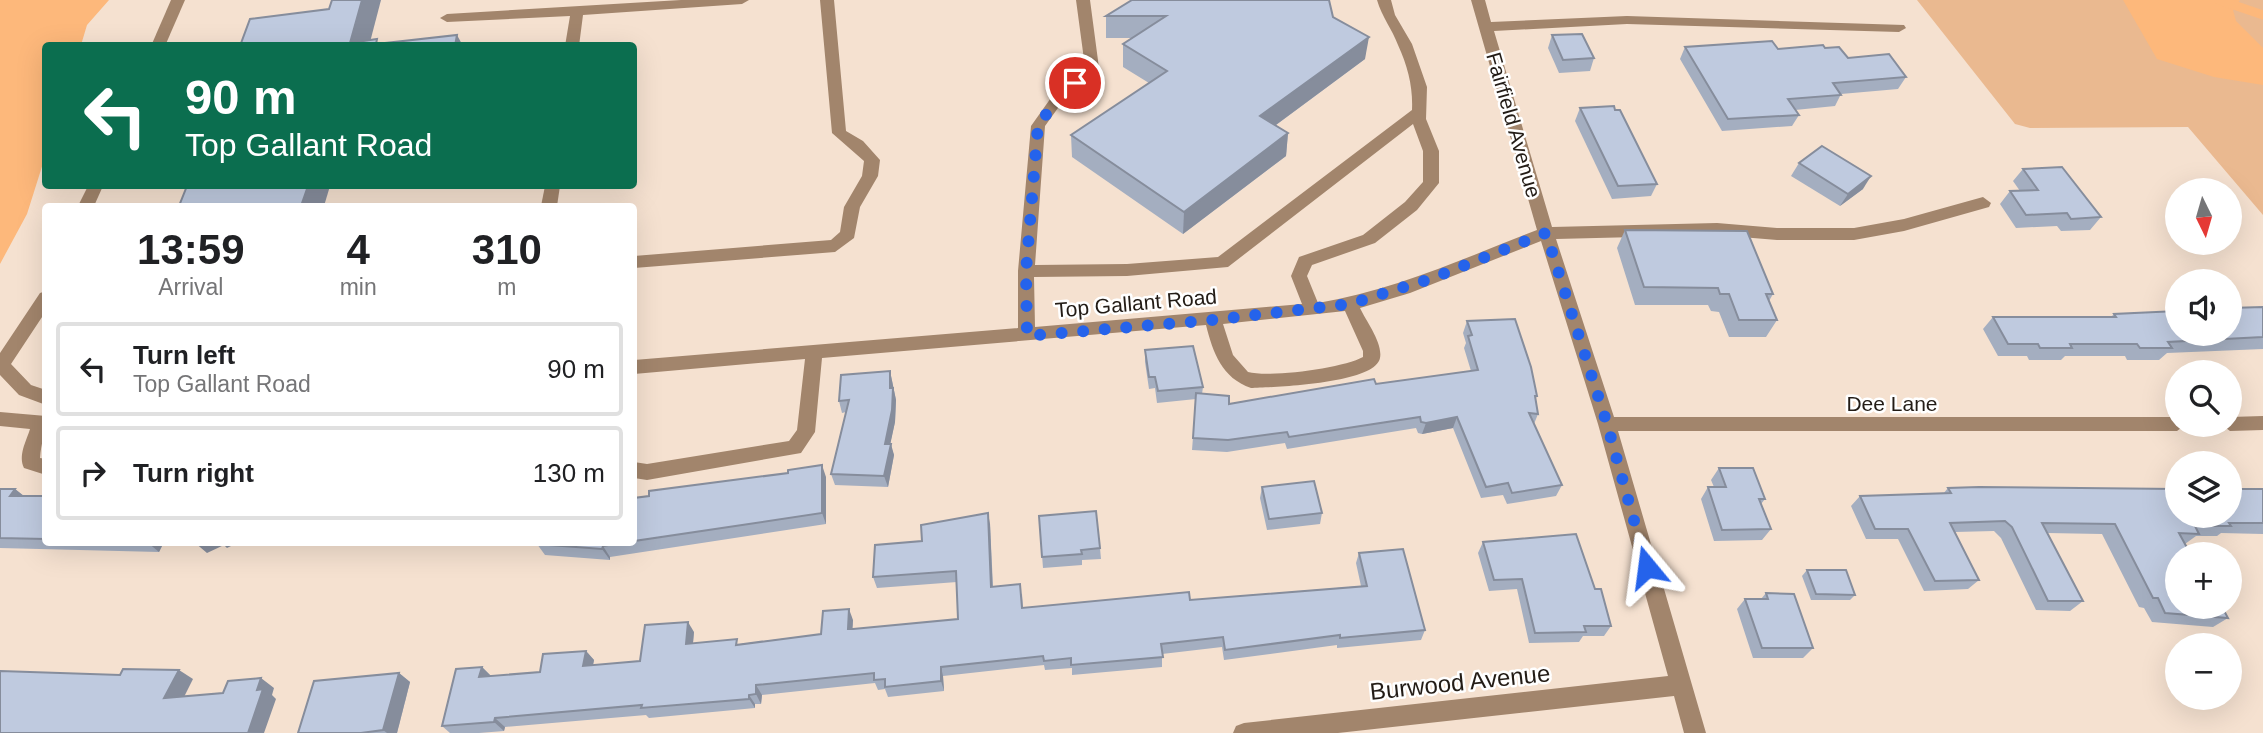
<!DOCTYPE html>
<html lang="en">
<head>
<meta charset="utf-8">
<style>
	body { margin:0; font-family:Arial,sans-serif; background:#f6f6f6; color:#202124; height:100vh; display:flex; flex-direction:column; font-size:26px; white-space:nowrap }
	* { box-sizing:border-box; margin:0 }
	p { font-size:23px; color:#757577 }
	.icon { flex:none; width:38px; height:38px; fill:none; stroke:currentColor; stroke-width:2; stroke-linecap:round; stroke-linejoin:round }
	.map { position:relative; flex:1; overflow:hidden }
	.sheet { position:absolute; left:42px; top:203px; width:595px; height:343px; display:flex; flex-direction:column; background:#fff; border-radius:7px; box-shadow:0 7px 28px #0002 }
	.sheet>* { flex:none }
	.guide { position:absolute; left:42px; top:42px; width:595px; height:147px; border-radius:7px; box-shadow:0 7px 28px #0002; background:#0b6e4f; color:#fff; overflow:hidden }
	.needle { width:46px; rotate:175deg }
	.controls { position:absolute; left:2165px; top:178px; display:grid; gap:14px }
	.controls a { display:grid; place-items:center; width:77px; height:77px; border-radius:50%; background:#fff; box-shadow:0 7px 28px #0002; font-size:35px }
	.pin { position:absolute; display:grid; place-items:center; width:60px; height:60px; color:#fff; margin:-30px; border:4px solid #fff; border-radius:50%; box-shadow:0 2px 7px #0007 }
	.me { position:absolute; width:77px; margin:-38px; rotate:344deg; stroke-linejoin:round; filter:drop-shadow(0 0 5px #0008) }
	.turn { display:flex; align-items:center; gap:24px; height:147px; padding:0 28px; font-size:32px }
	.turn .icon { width:91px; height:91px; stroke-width:2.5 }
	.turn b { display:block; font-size:49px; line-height:60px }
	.eta { display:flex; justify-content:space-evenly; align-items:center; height:119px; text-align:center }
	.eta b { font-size:42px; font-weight:700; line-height:49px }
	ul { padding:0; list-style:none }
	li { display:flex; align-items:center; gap:21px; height:94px; margin:0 14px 10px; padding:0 14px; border:4px solid #e0e0e0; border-radius:7px }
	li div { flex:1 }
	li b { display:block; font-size:26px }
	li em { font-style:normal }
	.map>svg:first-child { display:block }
	.green { fill:#eab990 }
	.water { fill:#fdb87b }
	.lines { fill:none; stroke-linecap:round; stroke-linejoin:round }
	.stream { stroke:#fdb87b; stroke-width:9 }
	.minor { fill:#a2856c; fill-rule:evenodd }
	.wall { fill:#a4aec0 }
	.shaded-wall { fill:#868d9c }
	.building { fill:#bfcadf; stroke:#868d9c; stroke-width:2 }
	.route { stroke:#2563eb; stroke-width:12; stroke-dasharray:0 21.6 }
	.labels { text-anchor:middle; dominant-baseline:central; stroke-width:5; stroke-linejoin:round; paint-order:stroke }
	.street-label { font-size:21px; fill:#231c16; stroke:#fff }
	.near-street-label { font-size:24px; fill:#231c16; stroke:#fff }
</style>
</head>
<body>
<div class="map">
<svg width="2263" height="733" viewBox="0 0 2263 733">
	<rect width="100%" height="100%" fill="#f5e1d0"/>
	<!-- green -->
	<path class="green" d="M1917,0H2263V215L2188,127L2030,128L2015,124Z"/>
	<!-- water -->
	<g class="water">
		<path d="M0,0H109L87,25L81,45L46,46L45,157L27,214L0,264Z"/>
		<path d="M2123,0H2240L2233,10L2236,21L2263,48V85L2214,77L2157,59Z"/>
	</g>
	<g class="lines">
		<!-- stream -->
		<path class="stream" d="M2219,0L2263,15"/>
		<!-- minor -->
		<g class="minor">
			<path d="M171,0H185L165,46H151Z"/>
			<path d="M681,0H749L742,4L583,15L579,46H565L570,16L447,22L440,18L447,14Z"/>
			<path d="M820,0H834L846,131L863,141L880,160L878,176L860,207L854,238L835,252L634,268V256L831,240L840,232L844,207L862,176L864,161L832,133Z"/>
			<path d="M1076,0H1090L1099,68L1063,101L1045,126L1035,265L1127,264L1218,257L1412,110C1413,87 1408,67 1398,45C1392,29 1382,17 1377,0H1391L1395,15L1412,44L1427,87L1426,119L1439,151V183L1417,210L1375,243L1312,265L1307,276L1318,303C1395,290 1465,258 1537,230L1471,0H1485L1491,22L1627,16L1904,25L1906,28L1899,32L1627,24L1494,31L1552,227L1717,223L1777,228H1854L1904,219L1983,197L1991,203L1989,207L1904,231L1854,240H1777L1717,235L1556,239L1614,417H2177V425H2185L2177,431H1618L1706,733H1684L1674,696L1338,733H1233L1236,726L1244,723L1668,676L1598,424L1541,241L1410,293L1360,308C1366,321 1383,343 1380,358C1375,384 1274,387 1251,388C1222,378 1213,353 1206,325L822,358L815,432L801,453L647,480L634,478V462L647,464L789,441L797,430L805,359L634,374V360L1018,328V271L1031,126L1053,95L1085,67ZM1413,124L1423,151V182L1405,202L1363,235L1299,257L1291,276L1302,304L1035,327L1034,277L1127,276L1228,267ZM1345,311L1363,351V357C1343,368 1270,378 1248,372L1233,355L1223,324Z"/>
			<path d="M88,186H103L94,206H78Z"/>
			<path d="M545,186H560L557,206H541Z"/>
			<path d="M46,291V311L11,364L31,385L46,390V405L19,395L0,375V353L40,293Z"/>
			<path d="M0,412L46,416C46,431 41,443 40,458L46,459V475L24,468C18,455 26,442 30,429L0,426Z"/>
			<path d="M2263,416V430L2230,431L2222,425H2230V417Z"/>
		</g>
	</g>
	<!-- wall -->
	<g class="wall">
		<path d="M1106,16L1333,17L1365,59L1276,125L1288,133L1286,156L1183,234L1072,157L1071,135L1149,83L1123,67V44L1132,38H1106Z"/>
		<path d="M1552,35L1594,58L1590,71L1559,73L1548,48Z"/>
		<path d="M1685,47L1778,49L1825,48L1848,58L1906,77L1898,89L1841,94L1835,106L1795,110L1799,115L1792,126L1722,131L1680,59Z"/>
		<path d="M1580,108L1657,184L1651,196L1612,199L1575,121Z"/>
		<path d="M1799,163L1863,189L1840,206L1791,176Z"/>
		<path d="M2023,169L2101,217L2090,230L2061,231L2057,226L2016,228L2000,204L2010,191H2020L2013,181Z"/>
		<path d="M1625,230L1773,294L1769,301L1777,320L1766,337H1729L1719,312L1711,311L1708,305H1635L1617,248Z"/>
		<path d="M2263,307V349L2167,353L2159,360H2127L2125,356H2065L2061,360H2029L2027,356H1998L1983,329L1993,317H2111L2114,314Z"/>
		<path d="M1467,321L1537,396L1535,400L1538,414L1534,424L1562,485L1556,496L1507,504L1503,495L1481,498L1453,428L1422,434L1418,433L1416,428L1287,449L1285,443L1227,452L1192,450L1196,399L1157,403L1155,388L1149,389L1145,362V350L1203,387L1202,394L1229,404L1471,371L1464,348L1466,343L1463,333Z"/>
		<path d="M890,371L896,400L895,422L890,444L894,455L888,487L835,485L831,474L846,412L842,413L839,401Z"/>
		<path d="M1719,468L1765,499L1761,504L1771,529L1762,540L1714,541L1701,499L1708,487H1714L1711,480Z"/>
		<path d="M826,477V524L610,557V560L545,555L537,544L538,542H634V498Z"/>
		<path d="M1262,487L1322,513L1320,524L1267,530L1260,498Z"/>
		<path d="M1948,488L2263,489V534L2221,533L2217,536H2196L2185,544L2228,618L2213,627L2152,622L2144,608L2139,607L2102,534L2047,533L2083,601L2070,611L2036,610L2001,538L1994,531L1955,532L1979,580L1968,589L1924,591L1898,539H1866L1851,506L1860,496L1943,494Z"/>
		<path d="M0,489H15L24,496H46V542H164L159,552L0,548Z"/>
		<path d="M1039,516L1100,548L1101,559L1082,560V565L1043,568Z"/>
		<path d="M990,524L993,586L1022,594L1023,608L1190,600L1361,586L1356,563L1359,553L1425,630L1421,640L1337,648V645L1224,660L1222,647L1162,654V667L1072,675V668L1045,670L1044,665L943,676L944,691L888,697L885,689L878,690L875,683L762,695L761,704H755V708L649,718L646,715L505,727L504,731L479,733H450L442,726L482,667L491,676L540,672L586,651L594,660L593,665L640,661L694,632L693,643L740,644L821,634L853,620L852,629L958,619L957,582L877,588L873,577L922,541Z"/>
		<path d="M1483,542L1595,589L1611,626L1604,636H1583L1579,642L1529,643L1517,589L1489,591L1478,553Z"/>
		<path d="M1807,570L1855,595L1850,600H1811L1802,576Z"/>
		<path d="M1766,593L1813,648L1803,658H1753L1737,609L1745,599H1761Z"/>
		<path d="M399,673L410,682L397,733H298Z"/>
	</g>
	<!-- shaded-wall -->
	<g class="shaded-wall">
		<path d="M362,0H381L369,46L350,43Z"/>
		<path d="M457,35L463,46H455Z"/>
		<path d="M1369,37L1365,59L1258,138L1260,116Z"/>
		<path d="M1288,133L1286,156L1183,234L1184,212Z"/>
		<path d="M1871,176L1863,189L1840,206L1848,194Z"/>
		<path d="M308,186H330L324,206H301Z"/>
		<path d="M890,371L896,400L895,422L888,455L885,444L890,388Z"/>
		<path d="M1457,417L1453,428L1422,434L1426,423Z"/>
		<path d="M891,444L894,455L888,487L884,476Z"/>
		<path d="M822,465L826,477V524L822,513Z"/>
		<path d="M15,489L30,501L10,496Z"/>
		<path d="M988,513L990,524L993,597L991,587Z"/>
		<path d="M147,542H164L159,552Z"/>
		<path d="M194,542H239L227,548L224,545L207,553Z"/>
		<path d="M603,546L610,557V560L602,549Z"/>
		<path d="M849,609L853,620L852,639L848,629Z"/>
		<path d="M688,622L694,632L692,653L686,644Z"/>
		<path d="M586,651L594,660L591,675L583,666Z"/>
		<path d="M482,667L491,676L479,677Z"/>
		<path d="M941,667L943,676L944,691L941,681Z"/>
		<path d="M179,670L193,679L179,707L164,698Z"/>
		<path d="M399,673L410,682L397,733H387L383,730Z"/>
		<path d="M261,678L274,688L272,695L276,699L264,733H248L257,690Z"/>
		<path d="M756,685L762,695L761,704L756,694Z"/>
		<path d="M749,695L755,704V708L749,699Z"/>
		<path d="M495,718L505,727L504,731L494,722Z"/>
	</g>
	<!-- building -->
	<g class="building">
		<path d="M332,0H362L350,43L377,39L376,44L457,35L455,46H240L250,19L329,9Z"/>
		<path d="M1132,0H1329L1333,17L1369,37L1260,116L1288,133L1184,212L1071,135L1167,71L1123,44L1166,16H1106Z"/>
		<path d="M1582,34L1594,58L1563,60L1552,35Z"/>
		<path d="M1772,41L1778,49L1823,45L1825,48L1839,47L1848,58L1889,54L1906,77L1833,83L1841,95L1788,99L1799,115L1728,119L1685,47Z"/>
		<path d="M1614,106L1615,110H1620L1657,184L1618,186L1580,108Z"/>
		<path d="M1822,146L1871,176L1848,194L1799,163Z"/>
		<path d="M2062,167L2101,217L2071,219L2067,213L2026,215L2010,191L2038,190L2023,169Z"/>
		<path d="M187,186H308L301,206H179Z"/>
		<path d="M1625,230L1747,231L1773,294H1766L1777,320H1739L1729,294H1720L1718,288L1644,287Z"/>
		<path d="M2263,307V337L2168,342L2172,348H2140L2137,344H2070L2072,348H2040L2038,344H2008L1993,317H2116L2114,314L2177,311V334H2230V308Z"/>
		<path d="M1515,319L1531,367L1537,396H1535L1538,414L1529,413L1562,485L1512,493L1508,483L1486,487L1457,417L1426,423L1421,422L1420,417L1289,437L1287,432L1228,440L1193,438L1196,393L1229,396V404L1374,379L1376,384L1478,370L1468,336L1472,335L1467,321Z"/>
		<path d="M1193,346L1203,387L1158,391L1155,377H1149L1145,350Z"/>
		<path d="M890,371V388H893L892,410L885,444H891L884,476L831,474L849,400L839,401L841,375Z"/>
		<path d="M822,465V513L634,541V498L649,496V491L788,473V470Z"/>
		<path d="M1719,468H1753L1765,499H1759L1771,529L1722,530L1708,487H1726Z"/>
		<path d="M1314,481L1322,513L1269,519L1262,487Z"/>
		<path d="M1979,487L2177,489V516H2230V489H2263V523H2229L2231,526H2195L2199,534L2179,533L2191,555H2177V607H2222L2228,618L2165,613L2158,598H2153L2115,524L2042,523L2083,601H2048L2012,527L2005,521L1950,523L1979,580L1935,581L1908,529H1875L1860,496L1951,493L1948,488Z"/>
		<path d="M0,489H15L10,496H46V539L0,538Z"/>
		<path d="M1096,511L1100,548L1081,550L1082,554L1042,557L1039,516Z"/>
		<path d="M988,513L991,587L1020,584L1022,608L1189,592L1190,600L1367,586L1359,553L1403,549L1425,630L1340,638V635L1225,650L1223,637L1161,644L1163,657L1071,665V658L1044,661L1043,656L941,667V681L885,687V679L874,680V673L756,685V694L749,695V699L641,708L642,705L495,718L494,722L442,726L456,669L482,667L479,677L540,672L543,654L586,651L583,666L640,661L645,625L688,622L686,644L737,639L736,645L821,634L823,611L849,609L848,629H853L958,619L956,571L873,577L875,545L922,541L921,525Z"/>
		<path d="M1576,534L1595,589H1601L1611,626H1584L1586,632L1535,633L1522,579L1494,580L1483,542Z"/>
		<path d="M538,542H624L603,546L602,549L537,544Z"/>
		<path d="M1807,570H1846L1855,595L1816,594Z"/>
		<path d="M1766,593L1794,594L1813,648H1762L1745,599H1768Z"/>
		<path d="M123,669L179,670L164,698L223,693L228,681L261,678L257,690L263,689L248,733H0V671L120,675Z"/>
		<path d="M399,673L383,730L361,733H298L314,681Z"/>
	</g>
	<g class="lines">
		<!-- route -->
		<path class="route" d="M1075,83L1059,98L1038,125L1026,271L1027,336L1213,320L1350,304L1430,279L1546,233L1607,424L1647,567"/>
	</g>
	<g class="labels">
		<!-- street labels -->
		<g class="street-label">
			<text transform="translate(1514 125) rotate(74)">Fairfield Avenue</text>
			<text transform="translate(1136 303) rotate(-5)">Top Gallant Road</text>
			<text x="1892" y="403">Dee Lane</text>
		</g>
		<!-- near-street labels -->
		<g class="near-street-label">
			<text transform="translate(1460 682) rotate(-6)">Burwood Avenue</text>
		</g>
	</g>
</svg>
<div class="controls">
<a><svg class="needle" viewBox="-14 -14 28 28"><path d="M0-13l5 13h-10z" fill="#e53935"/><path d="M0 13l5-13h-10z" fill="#757577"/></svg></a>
<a><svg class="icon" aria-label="sound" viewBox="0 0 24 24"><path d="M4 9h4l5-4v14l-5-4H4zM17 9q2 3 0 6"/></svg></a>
<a><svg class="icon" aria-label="search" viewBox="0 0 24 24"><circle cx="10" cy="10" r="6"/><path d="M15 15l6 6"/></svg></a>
<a><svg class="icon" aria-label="layers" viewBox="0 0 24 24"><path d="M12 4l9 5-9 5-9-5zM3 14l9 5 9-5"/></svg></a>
<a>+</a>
<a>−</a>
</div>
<div class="pin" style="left:1075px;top:83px;background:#d93025"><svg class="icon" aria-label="arrive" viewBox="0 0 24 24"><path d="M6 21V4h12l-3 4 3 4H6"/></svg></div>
<svg class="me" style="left:1647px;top:567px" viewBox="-20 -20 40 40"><path d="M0-17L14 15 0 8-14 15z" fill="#2563eb" stroke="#fff" stroke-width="4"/></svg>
<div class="guide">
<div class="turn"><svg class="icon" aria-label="left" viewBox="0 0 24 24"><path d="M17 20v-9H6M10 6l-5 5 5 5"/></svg><div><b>90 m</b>Top Gallant Road</div></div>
</div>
<section class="sheet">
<div class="eta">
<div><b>13:59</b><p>Arrival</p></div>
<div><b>4</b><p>min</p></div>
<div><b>310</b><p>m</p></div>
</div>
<ul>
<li><svg class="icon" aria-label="left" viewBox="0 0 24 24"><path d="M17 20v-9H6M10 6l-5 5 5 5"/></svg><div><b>Turn left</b><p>Top Gallant Road</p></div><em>90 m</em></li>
<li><svg class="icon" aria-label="right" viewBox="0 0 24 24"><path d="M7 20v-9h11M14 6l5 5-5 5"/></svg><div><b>Turn right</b></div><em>130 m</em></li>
</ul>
</section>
</div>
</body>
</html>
